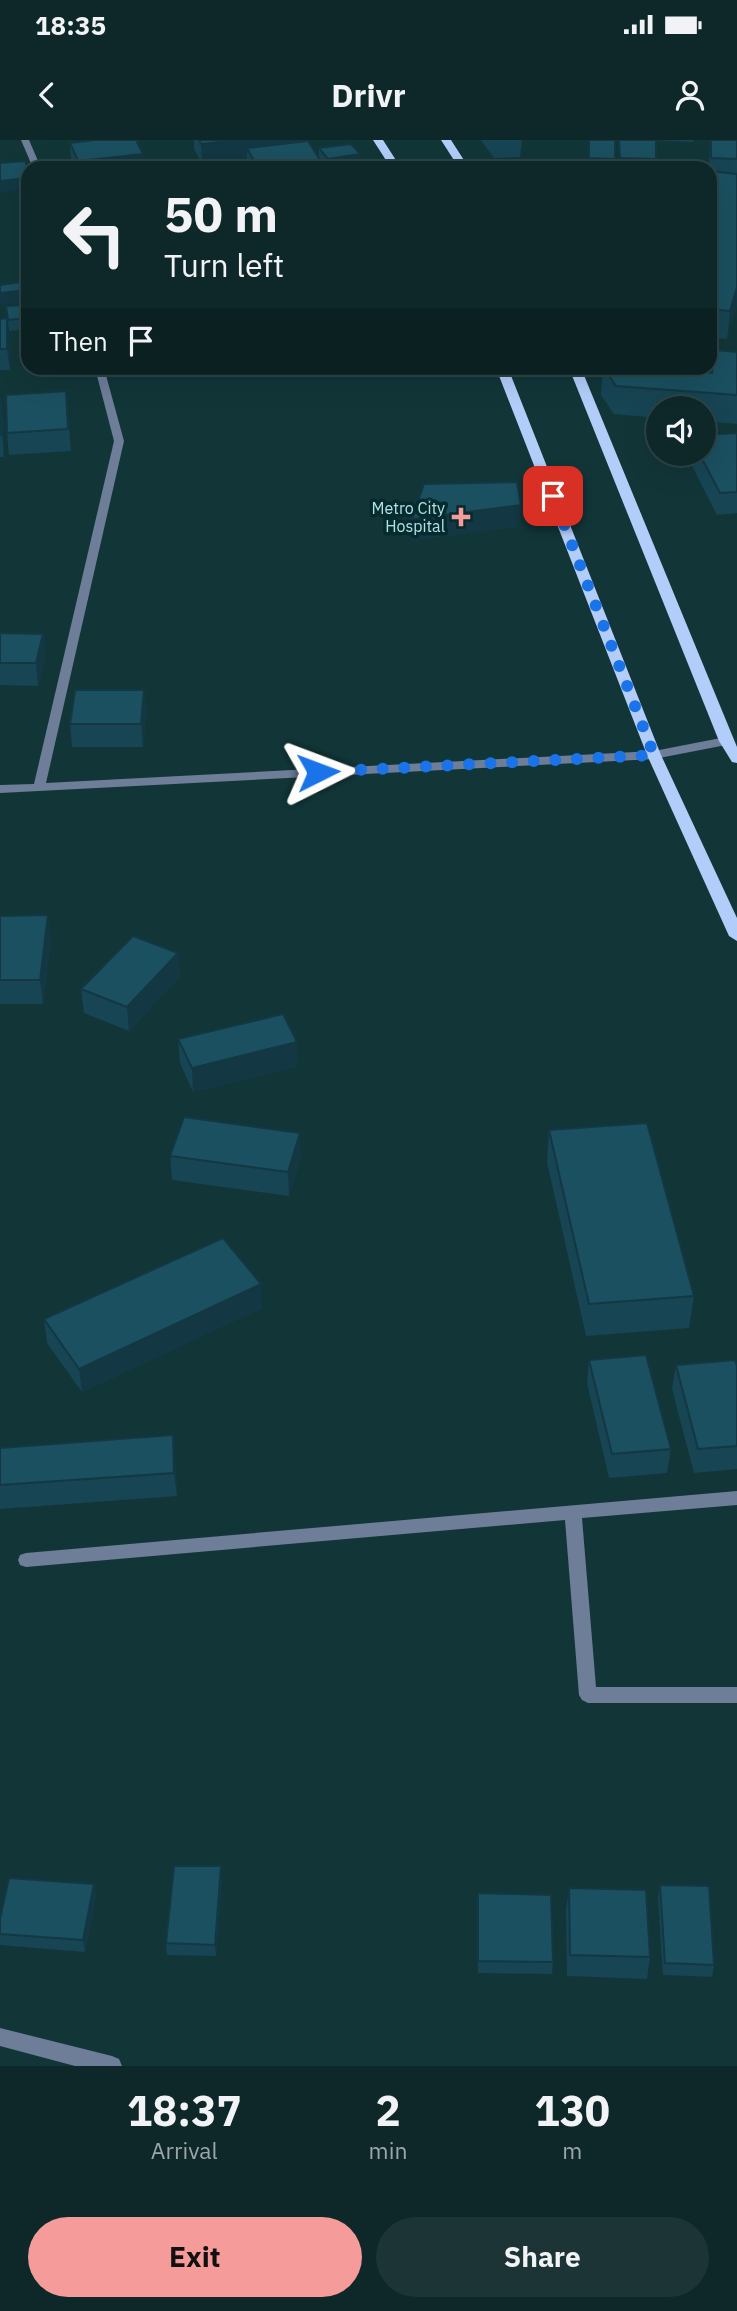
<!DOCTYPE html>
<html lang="en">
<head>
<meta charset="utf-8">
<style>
	body { margin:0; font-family:"IBM Plex Sans",sans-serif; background:#1c3436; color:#f1f3f6; height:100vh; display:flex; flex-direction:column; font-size:26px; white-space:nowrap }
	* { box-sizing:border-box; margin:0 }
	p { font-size:23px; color:#9ba6a8 }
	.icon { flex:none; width:38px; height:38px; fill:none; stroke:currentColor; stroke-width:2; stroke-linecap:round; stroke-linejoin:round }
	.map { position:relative; height:1926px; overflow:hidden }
	.panel { display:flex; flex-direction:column; background:#0e282a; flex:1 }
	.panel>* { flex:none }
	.guide { position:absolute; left:21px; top:21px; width:696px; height:214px; border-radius:21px; box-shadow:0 7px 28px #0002,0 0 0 2px #2e4447; background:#0e282a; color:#f1f3f6; overflow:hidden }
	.fabs { position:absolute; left:646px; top:256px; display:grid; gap:14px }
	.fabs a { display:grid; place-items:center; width:70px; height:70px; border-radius:50%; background:#0e282a; box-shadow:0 7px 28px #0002,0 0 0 2px #2e4447; font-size:35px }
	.pin { position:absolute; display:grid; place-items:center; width:60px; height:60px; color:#fff; margin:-30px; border-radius:14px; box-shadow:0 4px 10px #0006 }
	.me { position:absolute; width:77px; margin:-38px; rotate:87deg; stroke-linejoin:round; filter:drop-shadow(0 0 5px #0008) }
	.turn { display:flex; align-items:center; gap:24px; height:147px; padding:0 28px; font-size:32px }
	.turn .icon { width:91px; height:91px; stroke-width:2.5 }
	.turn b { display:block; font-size:49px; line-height:60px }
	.then { display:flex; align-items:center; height:66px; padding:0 28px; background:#0003; gap:14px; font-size:26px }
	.eta { display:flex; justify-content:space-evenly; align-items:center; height:119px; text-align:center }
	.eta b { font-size:42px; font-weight:800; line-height:49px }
	.cta { display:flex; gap:14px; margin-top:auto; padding:14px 28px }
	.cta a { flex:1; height:80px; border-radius:42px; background:#f59b99; color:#111; font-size:28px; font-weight:800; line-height:80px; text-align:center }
	.cta a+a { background:#1c3436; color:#f1f3f6 }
	.status { display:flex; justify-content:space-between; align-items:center; height:49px; padding:0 35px; background:#0e282a; direction:ltr }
	.status svg { height:19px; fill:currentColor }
	header { display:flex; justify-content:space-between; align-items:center; height:91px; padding:0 28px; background:#0e282a; font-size:32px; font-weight:800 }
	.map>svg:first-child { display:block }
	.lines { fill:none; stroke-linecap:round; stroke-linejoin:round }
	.street { fill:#6e7e99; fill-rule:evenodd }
	.primary { fill:#b3cdfa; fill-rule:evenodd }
	.wall { fill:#174553 }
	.shaded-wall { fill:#133843 }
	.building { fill:#1b5060; stroke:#133843; stroke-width:2 }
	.route { stroke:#1a73e8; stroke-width:12; stroke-dasharray:0 21.6 }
	.poi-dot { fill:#f59b99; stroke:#062b2e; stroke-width:2.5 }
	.labels { text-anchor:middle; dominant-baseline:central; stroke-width:7; stroke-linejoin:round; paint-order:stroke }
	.far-poi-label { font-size:16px; fill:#b0e2e5; stroke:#062b2e; text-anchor:end }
</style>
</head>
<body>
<div class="status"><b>18:35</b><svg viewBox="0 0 49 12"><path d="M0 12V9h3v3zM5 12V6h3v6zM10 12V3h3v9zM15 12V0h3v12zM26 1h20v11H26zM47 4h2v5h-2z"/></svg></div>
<header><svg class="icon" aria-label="back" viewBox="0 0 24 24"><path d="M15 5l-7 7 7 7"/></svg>Drivr<svg class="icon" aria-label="person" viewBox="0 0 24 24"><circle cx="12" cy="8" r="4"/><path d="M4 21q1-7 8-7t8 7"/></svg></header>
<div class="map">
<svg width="737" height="1926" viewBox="0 0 737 1926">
	<rect width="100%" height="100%" fill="#123638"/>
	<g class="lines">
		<!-- street -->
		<g class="street">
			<path d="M21,0H29L41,28H33Z"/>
			<path d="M95,228H104L124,301L46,643L654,611L726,597L732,601L726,605L654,619L0,653V645L34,644L114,301Z"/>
			<path d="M737,1351V1365L582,1378L596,1547H737V1563H588L582,1560L579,1555L565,1380L26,1427L20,1425L18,1420L20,1415L26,1413Z"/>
			<path d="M0,1888L112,1916L119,1919L122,1926H75L0,1906Z"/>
		</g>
		<!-- primary -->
		<g class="primary">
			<path d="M373,0H383L401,28H391Z"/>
			<path d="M441,0H451L469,28H459Z"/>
			<path d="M496,228H508L661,615L737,778V801L729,796L647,615Z"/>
			<path d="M569,228H581L737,607V623L732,622L719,601Z"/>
		</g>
	</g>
	<!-- wall -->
	<g class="wall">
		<path d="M95,0H138L139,5L143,14L144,28H74L71,22L70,3Z"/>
		<path d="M194,0H302L325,28H248L247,19L202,24L194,9Z"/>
		<path d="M481,0H522L520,17L494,18Z"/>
		<path d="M588,0H615L614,28H588Z"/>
		<path d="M619,0H693V2L656,0V28H619Z"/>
		<path d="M710,0H737V164L727,199L710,197V28H709Z"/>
		<path d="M319,8L360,14V25L339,28H327L319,19Z"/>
		<path d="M28,165V215L21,216L20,190L9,191L6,166Z"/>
		<path d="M7,178L9,199L10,230H0V179Z"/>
		<path d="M737,212V284L704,281V268H658V278L614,274L601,255L603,228L712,233Z"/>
		<path d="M66,251L71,311L9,315L7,293Z"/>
		<path d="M0,263L4,284V317H0Z"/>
		<path d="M737,293V373L717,375L688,318L689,313H704Z"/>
		<path d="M0,493L43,494L45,517L38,546L0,545Z"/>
		<path d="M144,550L146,573L143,607H72L70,584Z"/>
		<path d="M0,776L51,799L43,864H0Z"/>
		<path d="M178,813L180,836L129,891L84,873L81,849Z"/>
		<path d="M178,899L298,926L193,952L180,923Z"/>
		<path d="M549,990L694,1156L689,1188L586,1196L547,1022Z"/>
		<path d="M170,1016L301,1017L289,1056L172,1040Z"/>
		<path d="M262,1168L82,1252L47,1203L44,1179Z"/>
		<path d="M589,1220L671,1309L667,1333L609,1338L587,1243Z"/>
		<path d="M676,1225L737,1226V1329L694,1333L672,1249Z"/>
		<path d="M0,1308L175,1319L177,1356L0,1369Z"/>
		<path d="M222,1738L216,1816L167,1815L166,1803Z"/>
		<path d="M94,1744L96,1756L85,1812L0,1805V1794Z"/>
		<path d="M660,1745L714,1825L712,1837L663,1835L658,1757Z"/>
		<path d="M569,1748L650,1817L647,1839L567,1836L566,1770Z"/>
		<path d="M478,1753L553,1822L552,1834L478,1833Z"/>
	</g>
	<!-- shaded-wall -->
	<g class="shaded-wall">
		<path d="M239,0H302L303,12L247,8V19L202,24L201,4Z"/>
		<path d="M143,14L144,28H79L78,21Z"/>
		<path d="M360,14V25L339,28H328V19Z"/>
		<path d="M28,38V49L0,52V41Z"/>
		<path d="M737,147V164L727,199L730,171Z"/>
		<path d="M28,150V162L0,165V153Z"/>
		<path d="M7,178L9,199L10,230L7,209Z"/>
		<path d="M1,263L4,284V317L2,295Z"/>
		<path d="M521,365L519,387L411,401L412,379Z"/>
		<path d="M43,494L45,517L38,546L36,523Z"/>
		<path d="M144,550L146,573L143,607L141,584Z"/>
		<path d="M48,775L51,799L43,864L40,840Z"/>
		<path d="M178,813L180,836L129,891L127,867Z"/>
		<path d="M297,902L298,926L193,952L192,928Z"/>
		<path d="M300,993L301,1017L289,1056L288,1032Z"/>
		<path d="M261,1144L262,1168L82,1252L79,1229Z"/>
		<path d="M173,1295L175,1319L177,1356L174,1333Z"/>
		<path d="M221,1726L222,1738L216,1816L215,1805Z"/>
		<path d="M94,1744L96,1756L85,1812L83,1800Z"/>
	</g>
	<!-- building -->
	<g class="building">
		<path d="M95,0H136L143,14L78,21L70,3Z"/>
		<path d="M199,0H239L201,4Z"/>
		<path d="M589,0H615V19L589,18Z"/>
		<path d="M619,0H656V19L620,18Z"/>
		<path d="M711,0H737V19L711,18Z"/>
		<path d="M308,1L325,28H258L247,8Z"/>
		<path d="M351,4L360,14L328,19L319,8Z"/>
		<path d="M25,21L28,28V38L0,41V23Z"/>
		<path d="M710,31L737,34V147L730,171L710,169Z"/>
		<path d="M28,141V150L0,153V145Z"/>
		<path d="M28,165V178L8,180L6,166Z"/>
		<path d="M7,178V209H0V179Z"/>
		<path d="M28,187V204H20V188Z"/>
		<path d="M716,210L737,212V255L616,246L604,228H641L640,229L712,233Z"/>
		<path d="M66,251L68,289L7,293L6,255Z"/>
		<path d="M0,263H1L2,295H0Z"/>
		<path d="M737,293V352L720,353L699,313H704V295Z"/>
		<path d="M517,342L521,365L412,379L424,344Z"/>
		<path d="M0,493L43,494L36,523H0Z"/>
		<path d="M75,550H144L141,584H70Z"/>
		<path d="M48,775L40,840H0V776Z"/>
		<path d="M133,796L178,813L127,867L81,849Z"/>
		<path d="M283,874L297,902L192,928L178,899Z"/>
		<path d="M184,977L300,993L288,1032L170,1016Z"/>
		<path d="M647,983L694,1156L589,1164L549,990Z"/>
		<path d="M223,1098L261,1144L79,1229L44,1179Z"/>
		<path d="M646,1215L671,1309L612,1314L589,1220Z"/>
		<path d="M735,1220L737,1226V1306L698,1309L676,1225Z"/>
		<path d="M173,1295L174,1333L0,1345V1308Z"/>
		<path d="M174,1726H221L215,1805L166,1803Z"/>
		<path d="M9,1738L94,1744L83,1800L0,1794V1779Z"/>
		<path d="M660,1745L709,1746L714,1825L665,1823Z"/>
		<path d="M569,1748L646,1750L650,1817L570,1815Z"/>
		<path d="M478,1753L551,1755L553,1822L478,1821Z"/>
	</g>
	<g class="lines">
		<!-- route -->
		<path class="route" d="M318,632L654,615L553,356"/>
	</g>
	<!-- markers -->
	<path class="poi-dot" d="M457.5 366.5h7v7h7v7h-7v7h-7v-7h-7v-7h7z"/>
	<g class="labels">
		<!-- far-poi labels -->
		<g class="far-poi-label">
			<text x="445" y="368">Metro City<tspan x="445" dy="18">Hospital</tspan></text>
		</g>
	</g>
</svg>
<div class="fabs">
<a><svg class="icon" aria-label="sound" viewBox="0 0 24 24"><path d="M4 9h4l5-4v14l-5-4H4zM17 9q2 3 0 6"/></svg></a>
</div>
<div class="pin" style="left:553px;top:356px;background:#d93025"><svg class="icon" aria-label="arrive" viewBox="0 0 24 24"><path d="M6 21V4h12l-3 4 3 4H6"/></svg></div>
<svg class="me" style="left:318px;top:632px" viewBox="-20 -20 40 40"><path d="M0-17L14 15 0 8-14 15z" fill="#1a73e8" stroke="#fff" stroke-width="4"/></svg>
<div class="guide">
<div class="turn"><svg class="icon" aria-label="left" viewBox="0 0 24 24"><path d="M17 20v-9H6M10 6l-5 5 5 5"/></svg><div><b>50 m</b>Turn left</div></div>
<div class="then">Then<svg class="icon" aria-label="arrive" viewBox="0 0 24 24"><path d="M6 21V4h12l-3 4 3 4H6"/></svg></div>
</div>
</div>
<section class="panel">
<div class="eta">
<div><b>18:37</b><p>Arrival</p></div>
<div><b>2</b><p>min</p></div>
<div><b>130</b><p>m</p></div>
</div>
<div class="cta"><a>Exit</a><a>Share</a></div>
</section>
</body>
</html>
